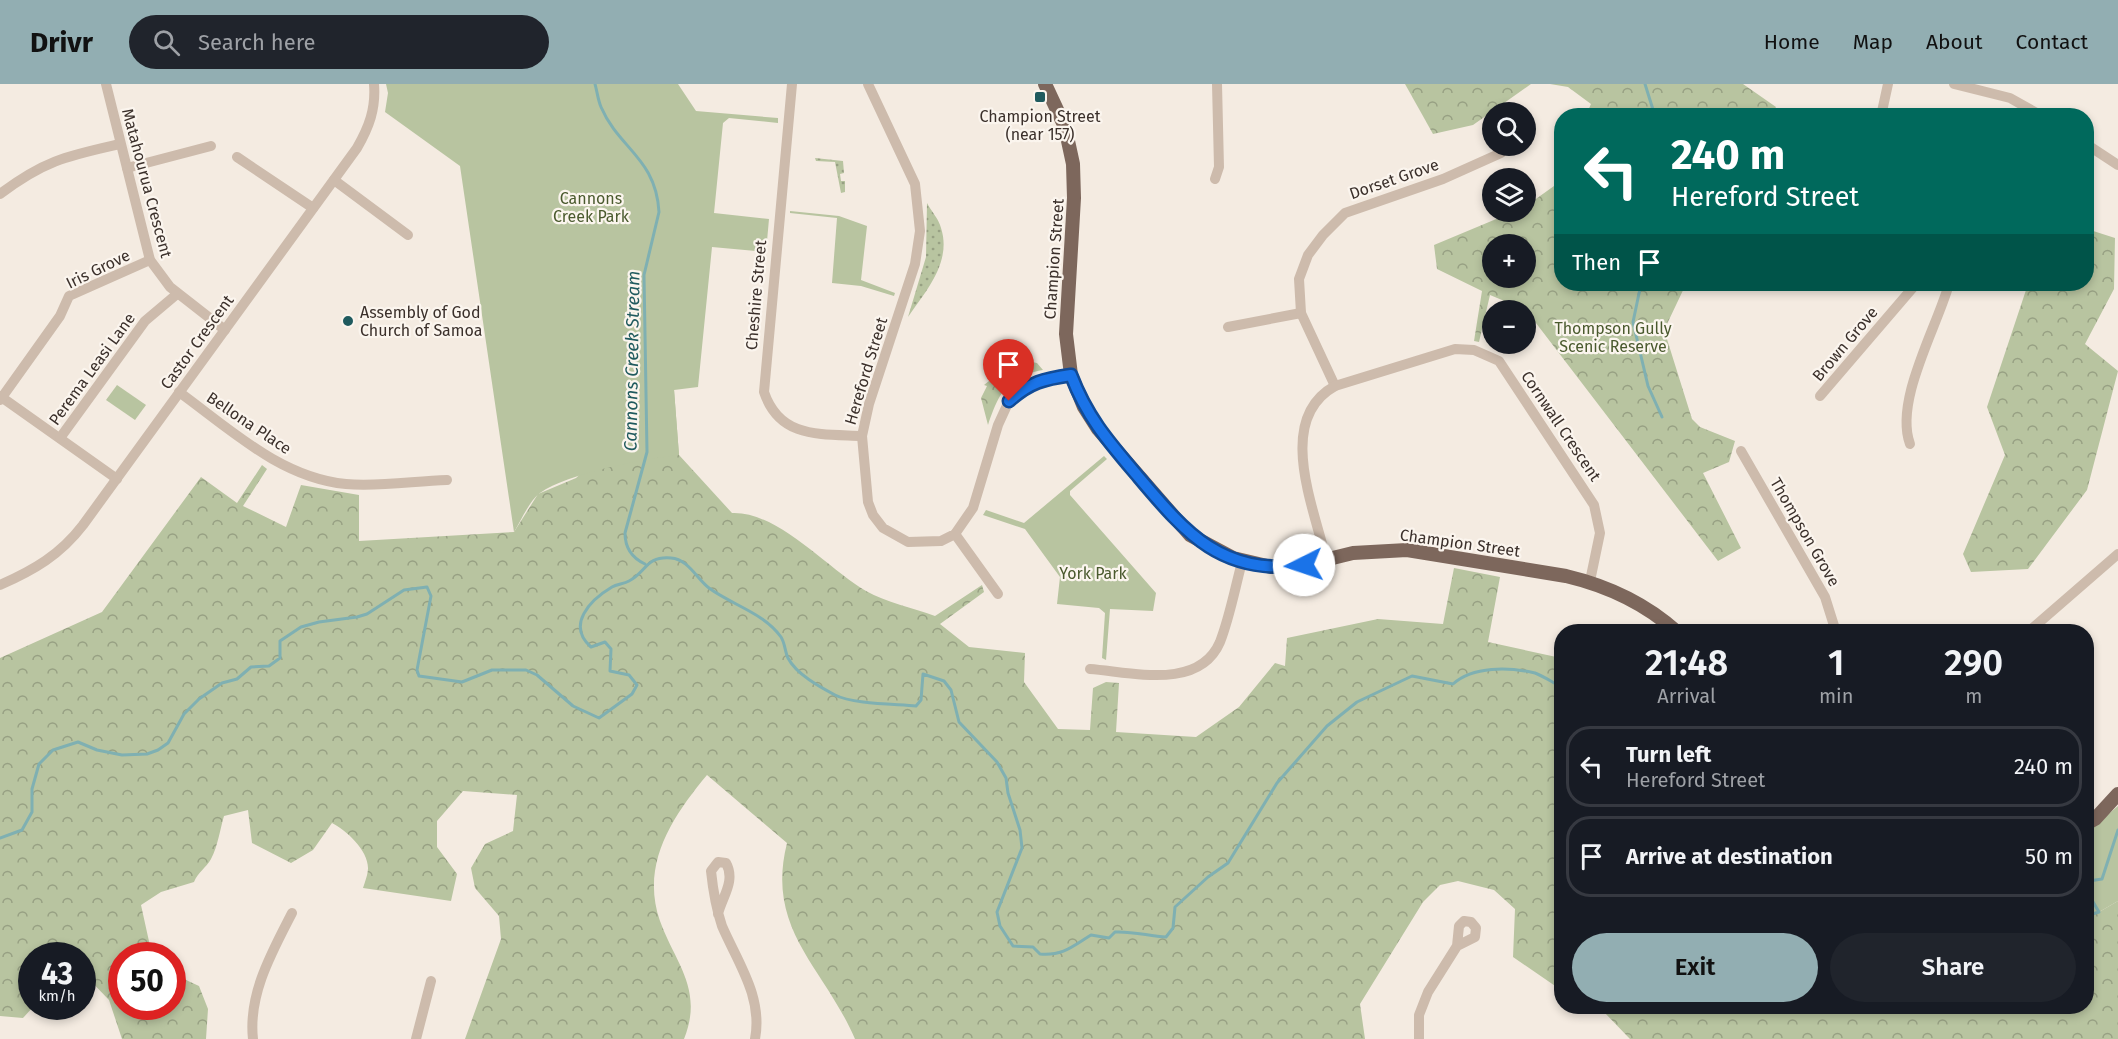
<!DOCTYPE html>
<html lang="en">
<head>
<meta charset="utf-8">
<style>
	body { margin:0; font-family:"Fira Sans",sans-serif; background:#20242c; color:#f1f3f6; height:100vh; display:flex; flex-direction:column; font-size:22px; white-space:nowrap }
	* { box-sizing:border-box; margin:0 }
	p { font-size:20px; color:#9ea1a6 }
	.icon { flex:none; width:33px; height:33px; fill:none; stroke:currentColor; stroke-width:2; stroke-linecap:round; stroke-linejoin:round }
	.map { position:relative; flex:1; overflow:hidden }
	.side { position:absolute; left:1554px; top:540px; width:540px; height:390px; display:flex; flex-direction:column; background:#171b24; border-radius:24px; box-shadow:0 3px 9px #0003 }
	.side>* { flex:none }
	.banner { position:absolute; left:1554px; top:24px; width:540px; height:183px; border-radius:24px; box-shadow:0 3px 9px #0003; background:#00695c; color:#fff; overflow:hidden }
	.fabs { position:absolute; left:1482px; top:18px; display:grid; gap:12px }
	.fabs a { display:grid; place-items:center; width:54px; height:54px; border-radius:50%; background:#171b24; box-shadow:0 3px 9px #0003; font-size:30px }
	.speed { position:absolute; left:18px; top:858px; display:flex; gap:12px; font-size:30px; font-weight:700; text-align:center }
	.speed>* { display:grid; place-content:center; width:78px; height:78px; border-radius:50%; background:#171b24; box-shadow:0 3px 9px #0003; line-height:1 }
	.speed small { font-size:15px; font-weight:400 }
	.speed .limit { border:9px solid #d22; background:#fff; color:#111 }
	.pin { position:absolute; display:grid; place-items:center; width:51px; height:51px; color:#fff; margin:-62px -26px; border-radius:50% 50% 50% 0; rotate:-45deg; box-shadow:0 0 6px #0007 }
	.pin .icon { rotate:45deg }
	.me { position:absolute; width:66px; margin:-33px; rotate:266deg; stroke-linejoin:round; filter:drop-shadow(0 0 4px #0008) }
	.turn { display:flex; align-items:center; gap:21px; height:126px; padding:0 18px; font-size:27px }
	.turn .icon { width:78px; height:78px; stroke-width:2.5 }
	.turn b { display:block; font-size:42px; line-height:51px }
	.then { display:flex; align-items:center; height:57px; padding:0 18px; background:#0003; gap:12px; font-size:22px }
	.eta { display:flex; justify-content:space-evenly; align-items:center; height:102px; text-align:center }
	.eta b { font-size:36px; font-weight:600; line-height:42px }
	.action { display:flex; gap:12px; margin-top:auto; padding:12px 18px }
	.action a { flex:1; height:69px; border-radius:36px; background:#92aeb2; color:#111; font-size:24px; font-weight:600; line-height:69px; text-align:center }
	.action a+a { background:#20242c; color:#f1f3f6 }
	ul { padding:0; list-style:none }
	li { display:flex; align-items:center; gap:18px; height:81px; margin:0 12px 9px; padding:0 6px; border:3px solid #363941; border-radius:24px }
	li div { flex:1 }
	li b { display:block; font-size:22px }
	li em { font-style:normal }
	header { display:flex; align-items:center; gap:36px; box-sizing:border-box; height:84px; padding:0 30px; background:#92aeb2; color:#111 }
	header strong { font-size:28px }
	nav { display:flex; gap:33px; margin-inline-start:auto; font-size:21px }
	.search { width:420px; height:54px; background:#20242c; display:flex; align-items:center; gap:15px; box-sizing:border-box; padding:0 21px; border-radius:33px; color:#9ea1a6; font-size:22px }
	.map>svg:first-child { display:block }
	.grass { fill:url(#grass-dots) }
	.forest { fill:url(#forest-crowns); fill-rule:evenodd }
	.green { fill:#b8c4a0 }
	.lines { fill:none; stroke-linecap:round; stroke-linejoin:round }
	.stream { stroke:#7fb0b2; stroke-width:3 }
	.minor { stroke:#cdbbac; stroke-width:10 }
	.major { stroke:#7d675c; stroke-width:14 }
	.route-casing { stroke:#114b97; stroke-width:15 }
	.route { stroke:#1a73e8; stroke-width:10 }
	.poi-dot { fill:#1f5a5e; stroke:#fbf5ee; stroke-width:2 }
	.labels { text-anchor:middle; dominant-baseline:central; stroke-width:4.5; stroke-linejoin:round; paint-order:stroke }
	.poi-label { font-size:16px; fill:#3b302b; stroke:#fbf5ee }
	.street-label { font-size:16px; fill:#3b302b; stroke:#fbf5ee }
	.park-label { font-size:16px; fill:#4a5a2e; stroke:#fbf5ee }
	.water-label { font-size:18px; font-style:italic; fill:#1f5a5e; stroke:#fbf5ee }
</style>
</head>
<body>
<header>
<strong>Drivr</strong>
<div class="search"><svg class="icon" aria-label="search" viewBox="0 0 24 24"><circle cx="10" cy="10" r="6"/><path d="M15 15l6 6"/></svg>Search here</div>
<nav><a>Home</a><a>Map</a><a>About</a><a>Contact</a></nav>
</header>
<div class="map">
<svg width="2118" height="955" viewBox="0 0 2118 955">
	<defs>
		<pattern id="grass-dots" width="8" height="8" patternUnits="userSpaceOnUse" patternTransform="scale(1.5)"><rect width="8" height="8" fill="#b8c4a0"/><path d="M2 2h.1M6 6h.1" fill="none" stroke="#97a083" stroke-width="1.8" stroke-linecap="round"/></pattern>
		<pattern id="forest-crowns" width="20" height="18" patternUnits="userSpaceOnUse" patternTransform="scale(1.5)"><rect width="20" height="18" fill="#b8c4a0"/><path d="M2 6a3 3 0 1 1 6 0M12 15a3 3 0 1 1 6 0" fill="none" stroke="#97a083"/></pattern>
	</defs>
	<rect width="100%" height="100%" fill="#f4ebe1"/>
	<!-- grass -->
	<g class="grass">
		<path d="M815,74L843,77L844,89L840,90L841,97H845V108L841,109L835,78L816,77Z"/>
		<path d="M927,119C931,127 939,135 941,144C952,178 926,207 908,233L926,173Z"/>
	</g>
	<!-- forest -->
	<g class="forest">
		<path d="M1405,0H1531L1473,41L1433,50Z"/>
		<path d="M1550,0H1743L1776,23L1771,32L1586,31L1591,20L1568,3Z"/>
		<path d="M1561,86L1562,200H1686L1667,240L1666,252L1692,335L1700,343L1735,357L1729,378L1703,389L1741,464L1718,477L1526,226L1490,211L1479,258L1474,257L1482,207L1437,185L1434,161L1513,128H1526V122L1554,102ZM1526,160V194H1492V160Z"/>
		<path d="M2087,145L2115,154L2114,205L2085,260L2118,287L2087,406L2028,485L1971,488L1963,470L2005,371L1987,323L2028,200H2086Z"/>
		<path d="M1022,276L1037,279L1043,286C1007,292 999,309 988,341L981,314L987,302L984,301L1005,284Z"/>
		<path d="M674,305L679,371L732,429C778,427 828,485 866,507C886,518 913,524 935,532L982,501L984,508L940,540L969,563L1025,569L1024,598L1058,645L1090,646L1093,604L1106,598L1119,599L1116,648L1196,653L1239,623L1275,579L1285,582L1287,554L1378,535L1443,540L1454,484L1500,493L1488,558L1561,574V906L1513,873L1515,825L1494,806L1458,797L1440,801L1423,818L1360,920L1365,955H855C824,883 765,846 787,759L707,691C673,732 640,780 660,837C675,879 704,905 684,955H465L501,855L499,832L475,804L471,784L485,760L513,747L517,711L463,707L437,737V763L457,790L451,817L363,804C365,798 368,790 368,784C368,766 346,746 332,739L313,766L291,779L252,759L248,726L224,732C220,745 218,762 211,775C206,784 198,788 194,798L161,808L141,821L152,871L122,872V922H172L173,890L199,902L208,925L206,955H122L109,916L83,889L82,872H32L33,923L23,934L0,932V574L102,528L201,393L237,419L262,381L267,385L243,422L286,443L301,401L359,411V457L514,448L538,410L576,394Z"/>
		<path d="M2118,817V955H1630L1603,927L1592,923L2086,922L2087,835Z"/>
	</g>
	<!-- green -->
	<g class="green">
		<path d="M386,0H678L696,27L778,34V39L729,34L723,39L714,129L769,135L766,168L712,163L698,303L674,306L679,371C643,375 568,389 540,409C529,417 521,437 514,448L460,82L385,28L388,9Z"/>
		<path d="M790,127L839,132L867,142L861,196L895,209L894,212L861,202L832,199L837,134L790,129Z"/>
		<path d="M117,301L146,321L135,336L106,316Z"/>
		<path d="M1104,372L1107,375L1070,407V411L1156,509L1153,527L1110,525L1106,576L1102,574L1105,529L1099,524L1057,520L1060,493L1025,445L983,431L986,426L1024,439Z"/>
		<path d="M2118,722V817L2087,835L2086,749Z"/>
	</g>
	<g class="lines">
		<!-- stream -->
		<g class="stream">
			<path d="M595,0C597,7 598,16 601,23C619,65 656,74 659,128L644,191L647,368L625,449C625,463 632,474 645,480"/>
			<path d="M1645,0L1655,32"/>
			<path d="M1641,200L1633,238L1648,302L1662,333"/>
			<path d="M0,754L22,746L32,728V705L39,680L53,666L78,658L97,666L122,671L147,670L158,666L168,659L184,630L199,615L222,599L237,595L251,583L269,582L280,574V557L301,543L319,538L357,533L367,530L404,506L427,503L431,512L417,586L419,592L462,598L492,586H526L537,591L573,622L599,634L632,610L637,601L629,591L610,587L611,565L605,558L591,563C566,541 590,516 612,503C617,500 624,500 629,497C647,488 645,472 671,474C688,475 697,495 709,504C732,521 764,529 781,553C785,559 785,568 788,574C796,590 820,603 835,611C852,620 895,620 916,622L921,616L923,590L944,597L951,606L959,638L997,678L1006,694L1008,709L1020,746L1022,764L997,828L1000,842L1013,862L1033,863L1040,870C1063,872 1073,862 1091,851L1109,854L1115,848C1132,847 1149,852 1166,853L1173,844L1175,823L1208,793L1228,779L1277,699L1327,642L1357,618L1412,592L1453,600C1473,582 1509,583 1535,589C1543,592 1552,598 1560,602L1562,609"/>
			<path d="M2086,802L2089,797L2102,795L2118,746"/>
			<path d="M2086,806L2099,828L2086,832"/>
		</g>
		<!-- minor -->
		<g class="minor">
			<path d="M106,0L150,176L170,203L225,246"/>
			<path d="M792,0L764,308C780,355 821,350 862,352"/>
			<path d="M868,0L915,100L920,147L915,180L869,320L862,352L868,418L873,431L883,444L908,458L941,457L955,450L973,424L998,341L1009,317L1025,302L1045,295L1071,291"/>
			<path d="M1954,0L2010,14L2042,32"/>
			<path d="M1881,32L1888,0"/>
			<path d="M2086,60L2118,81"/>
			<path d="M237,73L313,124"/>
			<path d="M127,84L211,62"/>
			<path d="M1215,95L1219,83L1217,0"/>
			<path d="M334,96L408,151"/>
			<path d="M0,110C45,76 67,72 120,60"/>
			<path d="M1754,201V200"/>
			<path d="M1228,243L1301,229"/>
			<path d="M1335,302L1301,229L1299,195L1308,171L1323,151L1345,129L1443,95L1501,69"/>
			<path d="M179,308C230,345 281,394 346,400C379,403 414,397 447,396"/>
			<path d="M0,312L117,395"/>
			<path d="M1820,312L1916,200"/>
			<path d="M0,316L60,232L69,212L150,176"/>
			<path d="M60,354L145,237L177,210"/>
			<path d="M1910,360C1894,317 1937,243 1949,200"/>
			<path d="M1741,367L1825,513L1836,548"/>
			<path d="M955,450L998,510"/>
			<path d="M1326,475C1314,423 1275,335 1335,302L1455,265L1474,266L1499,277L1594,421L1600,449L1590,497"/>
			<path d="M0,501C34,486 60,471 83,441L357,64C369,43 376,25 374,0"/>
			<path d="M2028,548L2118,470"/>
			<path d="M1090,585C1131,588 1199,607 1220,558C1230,532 1235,504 1242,478"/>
			<path d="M718,830C722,813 736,797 726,779L718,778L711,787C713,806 716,824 722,842C738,879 763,913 755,955"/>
			<path d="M253,955C248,910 272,868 292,829"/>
			<path d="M416,955L431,897"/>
			<path d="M1419,955V931L1428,908L1457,862L1475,853L1476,844L1471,838L1464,837L1459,842L1457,862"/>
		</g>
		<!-- major -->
		<g class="major">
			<path d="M1045,0L1065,43L1073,80L1074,114L1066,250L1071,291L1084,323L1098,345L1190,451L1233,474L1271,483L1304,481L1353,469L1407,466L1566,492C1608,502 1645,519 1677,548"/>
			<path d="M2086,740L2095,735L2118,710"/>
		</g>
	</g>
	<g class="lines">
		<defs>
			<path id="route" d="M1009,317C1030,298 1044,295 1071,291C1087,333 1108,357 1136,390C1185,448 1220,492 1304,481"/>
		</defs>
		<!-- route casing -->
		<use href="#route" class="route-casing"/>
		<!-- route -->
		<use href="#route" class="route"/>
	</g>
	<!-- markers -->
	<g class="poi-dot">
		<rect x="1034" y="7" width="12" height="12" rx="3"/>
		<circle cx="348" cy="237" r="6"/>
	</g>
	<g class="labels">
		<!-- poi labels -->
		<g class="poi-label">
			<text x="1040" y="32">Champion Street<tspan x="1040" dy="18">(near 157)</tspan></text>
			<text x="360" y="228" text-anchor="start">Assembly of God<tspan x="360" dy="18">Church of Samoa</tspan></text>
		</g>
		<!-- street labels -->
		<g class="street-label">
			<text transform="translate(1394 95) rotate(-19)">Dorset Grove</text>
			<text transform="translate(147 99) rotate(75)">Matahourua Crescent</text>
			<text transform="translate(1054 175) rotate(-86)">Champion Street</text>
			<text transform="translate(98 185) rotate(-26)">Iris Grove</text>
			<text transform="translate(756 211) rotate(-85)">Cheshire Street</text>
			<text transform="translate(197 258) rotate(-54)">Castor Crescent</text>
			<text transform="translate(1845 260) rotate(-50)">Brown Grove</text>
			<text transform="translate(92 285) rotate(-54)">Perema Leasi Lane</text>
			<text transform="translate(866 287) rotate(-73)">Hereford Street</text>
			<text transform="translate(249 339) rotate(34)">Bellona Place</text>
			<text transform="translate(1561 342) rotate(56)">Cornwall Crescent</text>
			<text transform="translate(1805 448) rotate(60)">Thompson Grove</text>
			<text transform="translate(1460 459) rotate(8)">Champion Street</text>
		</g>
		<!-- park labels -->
		<g class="park-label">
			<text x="591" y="114">Cannons<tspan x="591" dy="18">Creek Park</tspan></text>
			<text x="1613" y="244">Thompson Gully<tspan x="1613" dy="18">Scenic Reserve</tspan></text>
			<text x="1093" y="489">York Park</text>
		</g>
		<!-- water labels -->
		<g class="water-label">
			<text transform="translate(632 277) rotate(-89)">Cannons Creek Stream</text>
		</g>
	</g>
</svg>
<div class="fabs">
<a><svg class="icon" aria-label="search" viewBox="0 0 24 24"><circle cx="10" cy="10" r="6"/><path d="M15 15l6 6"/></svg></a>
<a><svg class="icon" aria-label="layers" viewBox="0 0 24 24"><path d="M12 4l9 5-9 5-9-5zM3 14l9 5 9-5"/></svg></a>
<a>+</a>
<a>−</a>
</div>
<div class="speed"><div>43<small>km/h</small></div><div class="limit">50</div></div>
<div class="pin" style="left:1009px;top:317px;background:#d93025"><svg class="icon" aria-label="arrive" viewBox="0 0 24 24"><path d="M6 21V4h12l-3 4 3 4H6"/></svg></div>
<svg class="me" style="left:1304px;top:481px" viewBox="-20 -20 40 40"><circle r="19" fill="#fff"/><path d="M0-13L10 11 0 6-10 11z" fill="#1a73e8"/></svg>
<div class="banner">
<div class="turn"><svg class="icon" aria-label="left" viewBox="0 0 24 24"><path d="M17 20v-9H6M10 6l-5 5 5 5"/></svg><div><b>240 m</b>Hereford Street</div></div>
<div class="then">Then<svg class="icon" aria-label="arrive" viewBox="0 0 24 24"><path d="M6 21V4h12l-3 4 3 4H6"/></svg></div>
</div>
<section class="side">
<div class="eta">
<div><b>21:48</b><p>Arrival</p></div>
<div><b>1</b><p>min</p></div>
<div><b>290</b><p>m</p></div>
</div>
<ul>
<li><svg class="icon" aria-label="left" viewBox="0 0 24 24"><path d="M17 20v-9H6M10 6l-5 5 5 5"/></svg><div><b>Turn left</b><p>Hereford Street</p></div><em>240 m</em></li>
<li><svg class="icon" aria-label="arrive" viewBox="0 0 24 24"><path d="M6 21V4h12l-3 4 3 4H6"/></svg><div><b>Arrive at destination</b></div><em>50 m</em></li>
</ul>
<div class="action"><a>Exit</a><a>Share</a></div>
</section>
</div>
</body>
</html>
